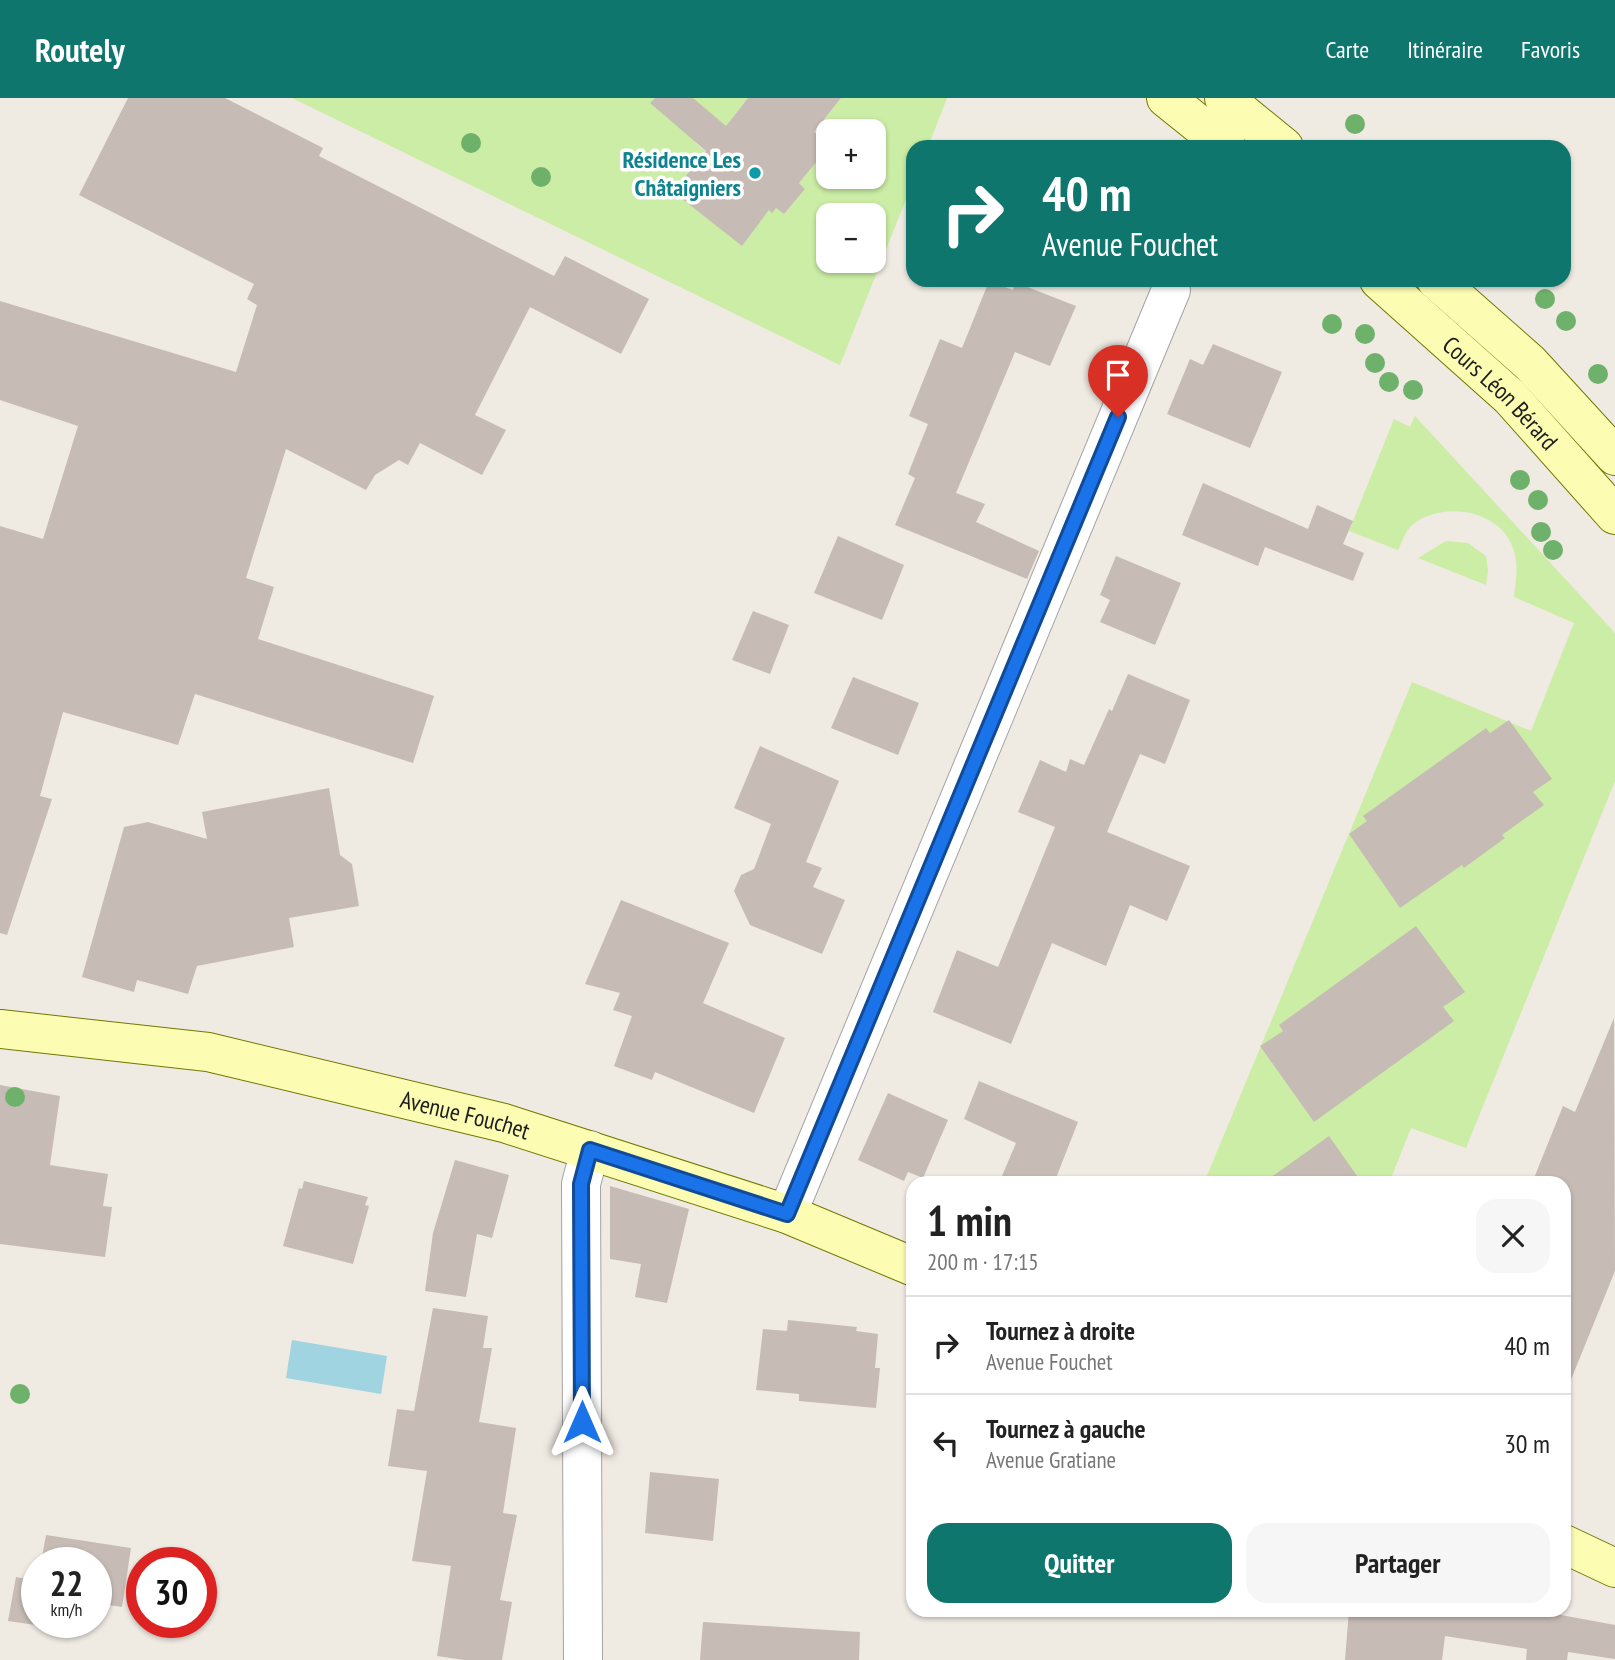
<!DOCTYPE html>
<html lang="fr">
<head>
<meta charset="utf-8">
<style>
	body { margin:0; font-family:"PT Sans Narrow",sans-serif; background:#f6f6f6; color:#222; height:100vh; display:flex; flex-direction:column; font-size:26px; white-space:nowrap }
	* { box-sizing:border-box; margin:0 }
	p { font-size:23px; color:#767676 }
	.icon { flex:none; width:38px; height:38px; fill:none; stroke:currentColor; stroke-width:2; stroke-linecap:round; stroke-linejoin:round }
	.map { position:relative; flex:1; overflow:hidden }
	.details { position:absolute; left:906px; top:1078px; width:665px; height:441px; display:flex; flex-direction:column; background:#fff; border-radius:21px; box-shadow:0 2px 5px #0004 }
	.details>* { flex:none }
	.guide { position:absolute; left:906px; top:42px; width:665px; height:147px; border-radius:21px; box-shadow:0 2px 5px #0004; background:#0f766e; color:#fff; overflow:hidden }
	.tools { position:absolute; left:816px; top:21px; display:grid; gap:14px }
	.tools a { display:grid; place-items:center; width:70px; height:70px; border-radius:14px; background:#fff; box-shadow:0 2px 5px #0004; font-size:35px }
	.speed { position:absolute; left:21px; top:1449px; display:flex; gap:14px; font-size:35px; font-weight:700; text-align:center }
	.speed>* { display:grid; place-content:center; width:91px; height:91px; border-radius:50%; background:#fff; box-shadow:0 2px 5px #0004; line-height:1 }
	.speed small { font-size:18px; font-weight:400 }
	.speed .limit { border:10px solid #d22; background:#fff; color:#111 }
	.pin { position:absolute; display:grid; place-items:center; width:60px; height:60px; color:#fff; margin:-72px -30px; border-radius:50% 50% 50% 0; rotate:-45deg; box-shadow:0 0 7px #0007 }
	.pin .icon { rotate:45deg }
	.me { position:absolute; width:77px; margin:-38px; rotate:0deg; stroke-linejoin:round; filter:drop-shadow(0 0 5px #0008) }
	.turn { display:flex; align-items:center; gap:24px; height:147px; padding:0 21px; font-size:32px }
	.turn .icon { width:91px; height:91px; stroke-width:2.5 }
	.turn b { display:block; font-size:49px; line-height:60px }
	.round { display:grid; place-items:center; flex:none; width:74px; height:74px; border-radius:21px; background:#f6f6f6 }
	.head { display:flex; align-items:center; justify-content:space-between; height:119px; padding:0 21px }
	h1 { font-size:42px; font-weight:800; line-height:52px }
	.button { display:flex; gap:14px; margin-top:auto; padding:14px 21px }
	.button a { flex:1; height:80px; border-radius:21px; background:#0f766e; color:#fff; font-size:28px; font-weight:800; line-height:80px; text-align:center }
	.button a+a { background:#f6f6f6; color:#222 }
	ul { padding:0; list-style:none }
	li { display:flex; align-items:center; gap:21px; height:98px; padding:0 21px; border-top:2px solid #e0e0e0 }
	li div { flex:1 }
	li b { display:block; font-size:26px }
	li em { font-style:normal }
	header { display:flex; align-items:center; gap:42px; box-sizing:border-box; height:98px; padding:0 35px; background:#0f766e; color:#fff }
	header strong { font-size:33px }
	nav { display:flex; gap:38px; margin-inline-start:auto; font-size:24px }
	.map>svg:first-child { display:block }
	.grass { fill:#cbeda5; fill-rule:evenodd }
	.water { fill:#a0d4e0 }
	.building { fill:#c7bcb5 }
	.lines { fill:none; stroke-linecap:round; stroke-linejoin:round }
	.street-casing { stroke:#a4a4a4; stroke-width:40 }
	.secondary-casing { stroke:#707900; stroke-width:40 }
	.street { stroke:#fff; stroke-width:38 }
	.secondary { stroke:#fcfdb2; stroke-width:38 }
	.tree { fill:#6eb16b }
	.route-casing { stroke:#114b97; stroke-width:18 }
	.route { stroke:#1a73e8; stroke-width:12 }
	.culture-dot { fill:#0f9aa8; stroke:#fff; stroke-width:2.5 }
	.labels { text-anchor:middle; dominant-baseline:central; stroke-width:7; stroke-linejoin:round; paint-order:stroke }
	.culture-label { font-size:24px; font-weight:bold; fill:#0d838f; stroke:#fff; text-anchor:end }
	.street-label { font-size:24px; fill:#1d1d1d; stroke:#fff }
</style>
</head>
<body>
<header>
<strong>Routely</strong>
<nav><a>Carte</a><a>Itinéraire</a><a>Favoris</a></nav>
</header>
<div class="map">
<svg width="1615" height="1562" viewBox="0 0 1615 1562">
	<rect width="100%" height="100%" fill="#efeae2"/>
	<!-- grass -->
	<g class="grass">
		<path d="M292,0H748L726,28L717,21L696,45L705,53L679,86L742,147L769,112L776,110L784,116L805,91L799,85L828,50V79H873V33H828V46L814,34L841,0H947L928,49H914L913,84L840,267ZM828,117H873V163H828Z"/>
		<path d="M1415,318L1615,535V683L1466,1050L1411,1030L1389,1085H1204L1412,584L1531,633L1574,525L1514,499C1516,482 1519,466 1513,450C1500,411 1440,402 1411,428C1405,434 1402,444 1398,452L1349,433L1394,321L1410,329Z"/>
		<path d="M1446,443L1468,445L1486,458L1488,473L1486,487L1418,460Z"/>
	</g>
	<!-- water -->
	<path class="water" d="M292,1242L387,1258L381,1296L286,1280Z"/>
	<!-- building -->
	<g class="building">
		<path d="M128,0H225L323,50L319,58L554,178L565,158L649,201L621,256L530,209L475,317L506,332L482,377L420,345L408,367L399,362L375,377L366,392L286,351L246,480L274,489L258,541L434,598L413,665L195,596L178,647L63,614L40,698L52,701L7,837L0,835V428L43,441L78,328L0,302V203L236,274L257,207L247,201L254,186L79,97Z"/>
		<path d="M655,0H693L726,28L748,0H841L814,34L828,46V50L799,85L805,91L784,116L776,110L772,115L769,112L742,148L681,100L687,92L679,86L706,53L650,5Z"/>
		<path d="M989,183L1013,192L1015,184L1076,208L1050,268L1015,254L956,395L985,406L976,424L1039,453L1027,481L895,427L915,380L908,376L928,326L909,318L940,241L962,250Z"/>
		<path d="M1213,246L1282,274L1250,350L1167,316L1190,261L1203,267Z"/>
		<path d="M1203,385L1308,431L1317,407L1353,423L1343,446L1364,455L1353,483L1265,449L1258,468L1182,437Z"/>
		<path d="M838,438L904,467L882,522L814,495Z"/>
		<path d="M1116,458L1181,485L1155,547L1100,524L1110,502L1100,497Z"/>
		<path d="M753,513L789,527L770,576L732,562Z"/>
		<path d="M1128,576L1190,602L1165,666L1140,656L1107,734L1190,768L1167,823L1130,807L1106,868L1052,845L1011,946L933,914L957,852L998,869L1055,729L1018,714L1040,662L1066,674L1070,661L1084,667L1109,611L1112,613Z"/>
		<path d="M853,579L919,605L898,657L831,630Z"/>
		<path d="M1509,622L1552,681L1533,694L1544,707L1502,737L1505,740L1464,770L1462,767L1400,810L1349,736L1367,723L1363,718L1486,630L1490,635Z"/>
		<path d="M760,648L839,683L806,764L822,770L813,789L845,802L822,856L750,827L734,793L741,777L754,771L771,726L734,710Z"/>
		<path d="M329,690L340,757L352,766L359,808L289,820L294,849L197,868L188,896L137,882L134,894L82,879L124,729L148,724L207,741L202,714Z"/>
		<path d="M621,802L729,845L703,905L785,940L754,1015L655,974L652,982L614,968L632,918L613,912L620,895L585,886Z"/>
		<path d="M1416,828L1465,894L1443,909L1454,923L1314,1024L1260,948L1283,933L1279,927Z"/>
		<path d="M1614,920L1615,1173L1566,1294L1564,1085H1532L1563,1008L1575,1014Z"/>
		<path d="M979,983L1078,1024L1054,1085H999L1016,1045L964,1021Z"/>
		<path d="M0,987L60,998L50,1067L108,1076L103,1108L112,1109L105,1159L0,1146Z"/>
		<path d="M888,995L948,1022L923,1080L908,1074L904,1083L858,1062Z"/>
		<path d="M1329,1038L1362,1085H1263Z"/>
		<path d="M455,1062L509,1077L492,1140L477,1136L466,1199L425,1193L433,1135Z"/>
		<path d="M304,1083L368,1099L365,1107L369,1108L353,1166L283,1148L299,1090L302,1091Z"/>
		<path d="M610,1088L689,1111L667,1205L635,1199L641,1166L610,1161Z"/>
		<path d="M433,1210L488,1218L483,1250H492L479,1324L516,1330L503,1415L517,1417L500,1502L512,1504L502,1562H464L437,1558L451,1468L412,1463L427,1373L388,1368L397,1311L414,1313Z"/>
		<path d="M788,1222L857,1229L856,1233L878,1236L875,1270H880L876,1310L799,1303V1296L756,1292L763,1231L787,1233Z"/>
		<path d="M650,1374L719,1381L713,1443L645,1435Z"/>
		<path d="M46,1437L131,1450L122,1509L96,1505V1465H41Z"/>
		<path d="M16,1479L37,1483V1524H64L63,1531L8,1523Z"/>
		<path d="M1349,1512H1534L1615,1527V1561L1568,1554L1567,1562H1526L1527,1551L1445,1538L1442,1562H1345Z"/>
		<path d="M703,1524L860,1534L859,1562H700Z"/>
	</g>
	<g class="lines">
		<defs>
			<g id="street">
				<path d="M787,1116L1171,192"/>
				<path d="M583,1562L581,1086L590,1052"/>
			</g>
			<g id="secondary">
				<path d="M1166,0L1227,49"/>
				<path d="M1224,0L1284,49"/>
				<path id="s1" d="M1379,182L1510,299L1615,417"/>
				<path d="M1436,182L1530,265L1615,358"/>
				<path id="s2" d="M0,931L208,954L504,1025L787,1116L914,1169"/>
				<path d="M1564,1446L1615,1470"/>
			</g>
		</defs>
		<!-- street casing -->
		<use href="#street" class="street-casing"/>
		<!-- secondary casing -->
		<use href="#secondary" class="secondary-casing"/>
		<!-- street -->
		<use href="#street" class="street"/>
		<!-- secondary -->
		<use href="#secondary" class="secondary"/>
	</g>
	<!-- trees -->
	<g class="tree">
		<circle cx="1355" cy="26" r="10"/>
		<circle cx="471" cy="45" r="10"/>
		<circle cx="541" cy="79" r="10"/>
		<circle cx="1545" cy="201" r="10"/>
		<circle cx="1566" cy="223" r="10"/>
		<circle cx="1332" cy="226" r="10"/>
		<circle cx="1365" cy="236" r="10"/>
		<circle cx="1375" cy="265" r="10"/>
		<circle cx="1598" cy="276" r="10"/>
		<circle cx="1389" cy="284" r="10"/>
		<circle cx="1413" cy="292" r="10"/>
		<circle cx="1520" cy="382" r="10"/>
		<circle cx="1538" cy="402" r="10"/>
		<circle cx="1541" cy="434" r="10"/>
		<circle cx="1553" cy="452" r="10"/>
		<circle cx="15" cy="999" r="10"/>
		<circle cx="20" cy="1296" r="10"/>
	</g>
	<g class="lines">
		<defs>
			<path id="route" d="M582,1324L581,1086L590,1052L787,1116L1118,319"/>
		</defs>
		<!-- route casing -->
		<use href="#route" class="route-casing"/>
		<!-- route -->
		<use href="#route" class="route"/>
	</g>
	<!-- markers -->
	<circle class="culture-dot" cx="755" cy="75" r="7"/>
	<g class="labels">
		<!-- culture labels -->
		<g class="culture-label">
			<text x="741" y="61">Résidence Les<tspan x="741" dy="28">Châtaigniers</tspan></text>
		</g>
		<!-- street labels -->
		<g class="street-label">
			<text stroke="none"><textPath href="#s1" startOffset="166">Cours Léon Bérard</textPath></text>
			<text stroke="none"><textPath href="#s2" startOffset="474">Avenue Fouchet</textPath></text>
		</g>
	</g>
</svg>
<div class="tools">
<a>+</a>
<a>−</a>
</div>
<div class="speed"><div>22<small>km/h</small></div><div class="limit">30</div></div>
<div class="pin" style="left:1118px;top:319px;background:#d93025"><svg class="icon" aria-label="arrive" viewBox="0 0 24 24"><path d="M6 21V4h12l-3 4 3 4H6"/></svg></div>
<svg class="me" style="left:582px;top:1324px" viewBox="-20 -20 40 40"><path d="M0-17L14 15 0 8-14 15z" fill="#1a73e8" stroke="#fff" stroke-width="4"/></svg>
<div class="guide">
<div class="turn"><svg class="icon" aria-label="right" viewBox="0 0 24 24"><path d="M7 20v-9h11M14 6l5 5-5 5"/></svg><div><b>40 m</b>Avenue Fouchet</div></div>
</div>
<section class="details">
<div class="head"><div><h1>1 min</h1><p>200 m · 17:15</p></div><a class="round"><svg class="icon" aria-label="close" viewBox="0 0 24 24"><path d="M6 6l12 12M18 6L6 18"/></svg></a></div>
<ul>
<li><svg class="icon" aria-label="right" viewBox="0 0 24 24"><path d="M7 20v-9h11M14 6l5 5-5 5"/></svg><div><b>Tournez à droite</b><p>Avenue Fouchet</p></div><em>40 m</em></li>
<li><svg class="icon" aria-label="left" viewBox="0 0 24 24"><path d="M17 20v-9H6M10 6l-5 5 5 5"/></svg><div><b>Tournez à gauche</b><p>Avenue Gratiane</p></div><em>30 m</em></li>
</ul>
<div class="button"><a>Quitter</a><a>Partager</a></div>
</section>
</div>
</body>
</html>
